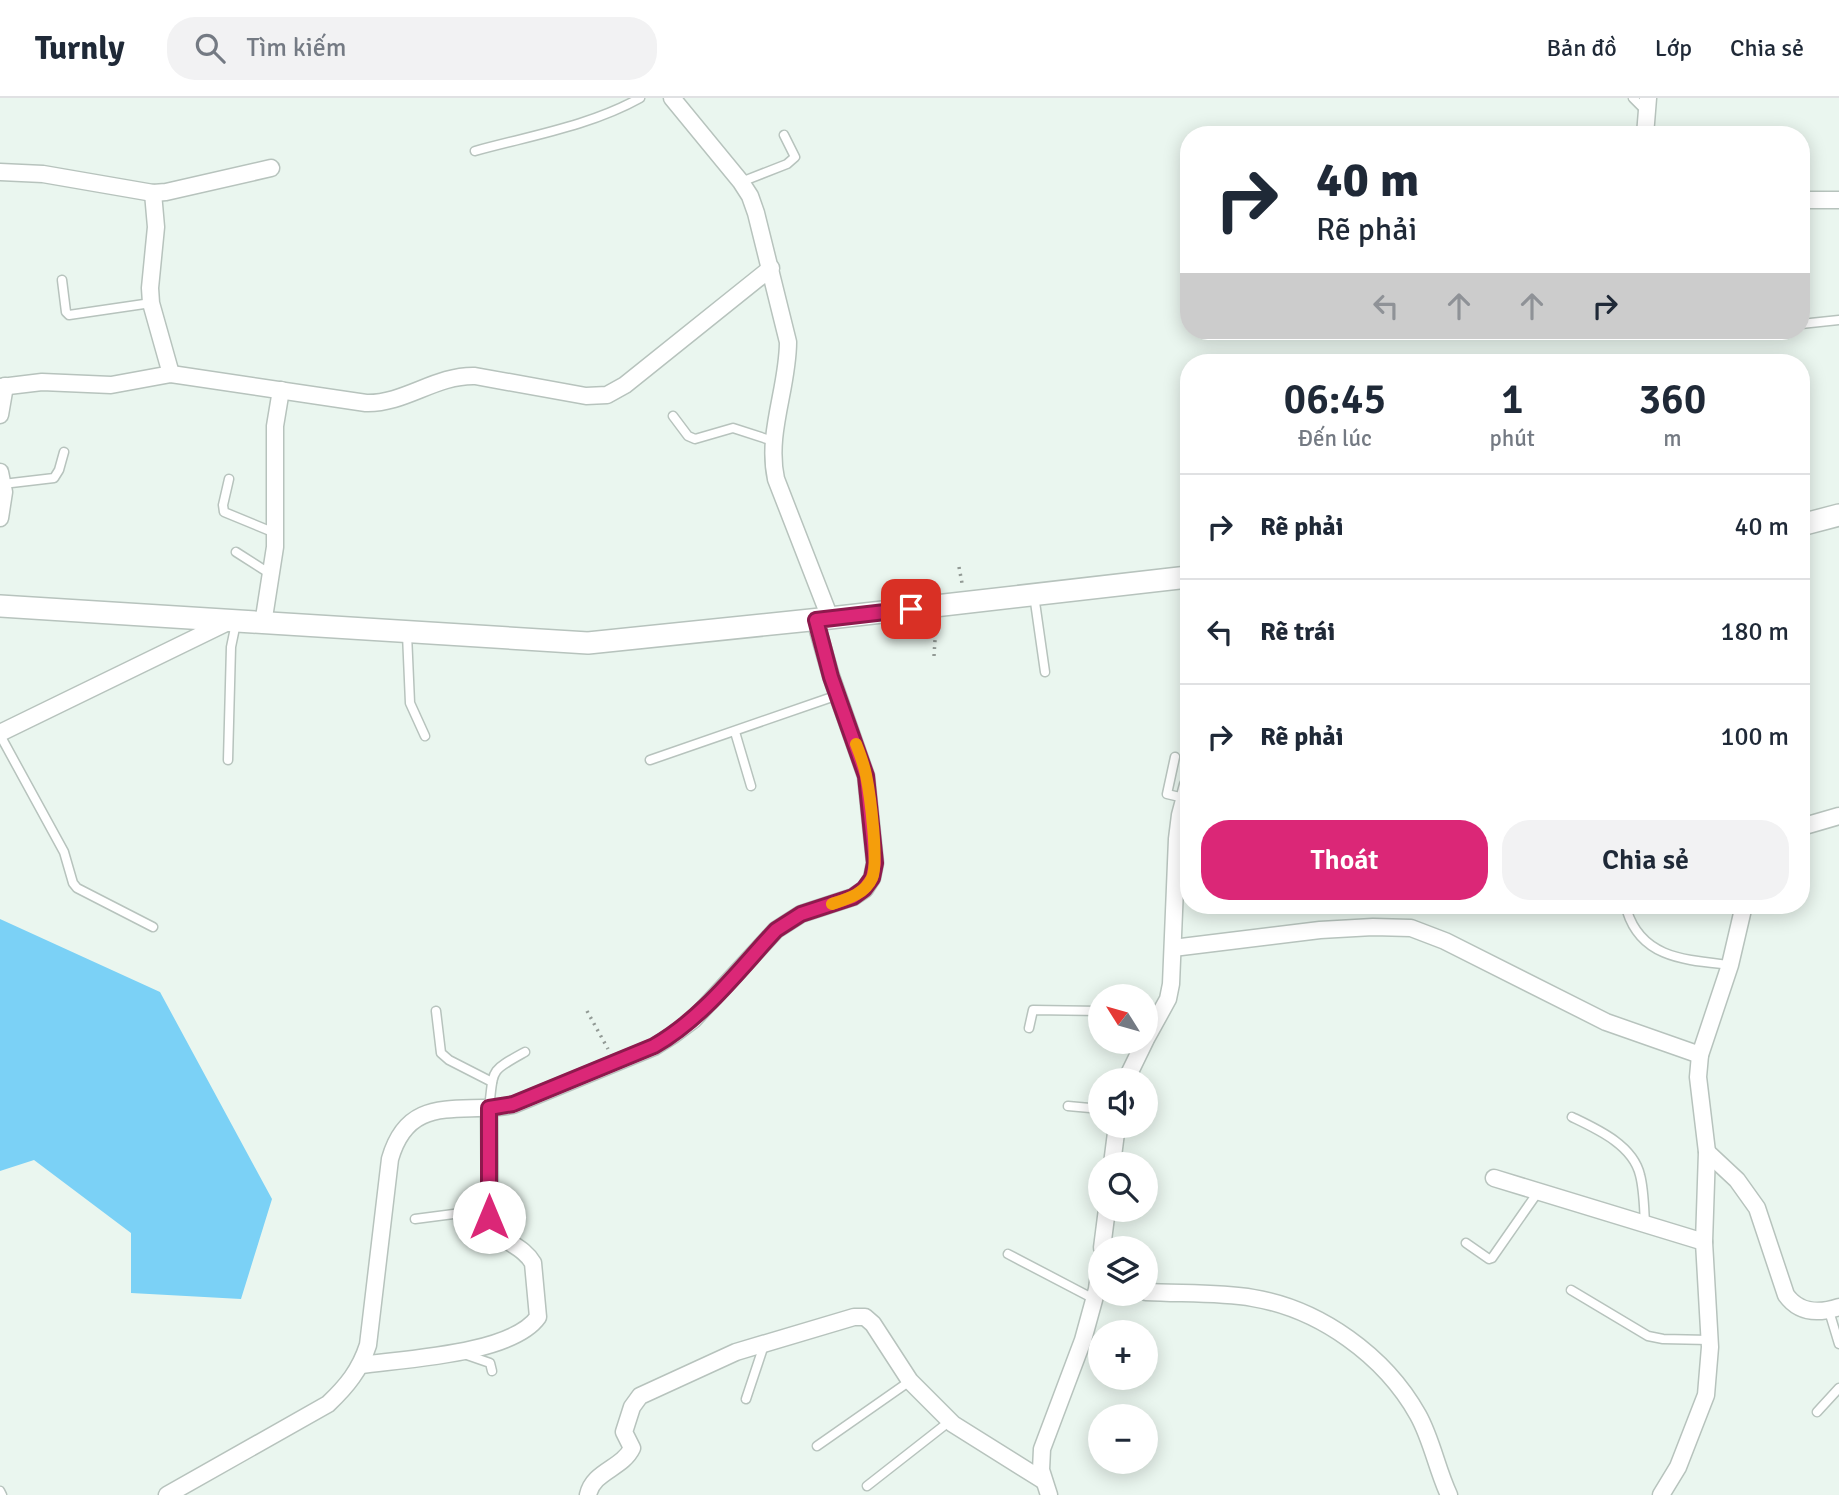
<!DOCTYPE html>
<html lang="vi">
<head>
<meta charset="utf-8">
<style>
	body { margin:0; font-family:Signika,sans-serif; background:#f2f2f3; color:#1f2937; height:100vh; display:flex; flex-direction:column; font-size:26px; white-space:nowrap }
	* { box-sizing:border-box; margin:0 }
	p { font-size:23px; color:#747a83 }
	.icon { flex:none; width:38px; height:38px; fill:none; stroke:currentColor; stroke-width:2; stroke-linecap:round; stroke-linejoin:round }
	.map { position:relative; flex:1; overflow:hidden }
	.side { position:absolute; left:1180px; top:256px; width:630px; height:560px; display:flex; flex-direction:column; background:#fff; border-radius:28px; box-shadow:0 4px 18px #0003 }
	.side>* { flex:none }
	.top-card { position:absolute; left:1180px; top:28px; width:630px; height:214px; border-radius:28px; box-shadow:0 4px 18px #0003; background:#fff; color:#1f2937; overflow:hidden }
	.needle { width:46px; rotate:307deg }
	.buttons { position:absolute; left:1088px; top:886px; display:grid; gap:14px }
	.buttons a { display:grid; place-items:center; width:70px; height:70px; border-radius:50%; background:#fff; box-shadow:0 4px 18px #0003; font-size:35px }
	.pin { position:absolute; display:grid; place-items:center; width:60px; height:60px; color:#fff; margin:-30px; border-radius:14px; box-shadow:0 4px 10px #0006 }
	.me { position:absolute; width:77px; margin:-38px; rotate:0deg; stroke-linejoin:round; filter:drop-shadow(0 0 5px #0008) }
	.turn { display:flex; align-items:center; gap:24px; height:147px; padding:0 21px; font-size:32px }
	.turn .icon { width:91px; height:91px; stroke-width:2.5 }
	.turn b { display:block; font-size:49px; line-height:60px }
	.lanes { display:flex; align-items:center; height:66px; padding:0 21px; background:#0003; justify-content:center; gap:35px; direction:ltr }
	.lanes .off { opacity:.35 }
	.eta { display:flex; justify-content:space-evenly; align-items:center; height:119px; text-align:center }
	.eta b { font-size:42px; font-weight:600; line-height:49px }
	.button { display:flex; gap:14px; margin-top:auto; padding:14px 21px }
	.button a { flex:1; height:80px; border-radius:28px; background:#db2777; color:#fff; font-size:28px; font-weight:600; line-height:80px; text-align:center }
	.button a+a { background:#f2f2f3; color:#1f2937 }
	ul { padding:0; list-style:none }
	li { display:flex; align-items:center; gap:21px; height:105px; padding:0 21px; border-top:2px solid #e0e1e3 }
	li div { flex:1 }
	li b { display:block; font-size:26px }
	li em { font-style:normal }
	header { display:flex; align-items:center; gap:42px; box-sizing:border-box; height:98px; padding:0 35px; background:#fff; border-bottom:2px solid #e0e1e3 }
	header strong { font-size:33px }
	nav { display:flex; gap:38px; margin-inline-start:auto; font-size:24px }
	.search { width:490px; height:63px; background:#f2f2f3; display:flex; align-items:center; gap:18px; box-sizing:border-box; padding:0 24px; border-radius:28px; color:#747a83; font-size:26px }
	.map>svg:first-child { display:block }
	.water { fill:#7bd1f6 }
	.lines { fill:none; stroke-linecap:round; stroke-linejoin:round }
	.service-casing { stroke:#b7c3bd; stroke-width:11 }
	.minor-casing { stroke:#b7c3bd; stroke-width:19 }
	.tertiary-casing { stroke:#b7c3bd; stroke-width:24 }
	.path { stroke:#929a95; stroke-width:3.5; stroke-dasharray:2 5; stroke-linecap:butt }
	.service { stroke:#fff; stroke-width:8 }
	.minor { stroke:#fff; stroke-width:16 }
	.tertiary { stroke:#fff; stroke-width:21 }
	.route-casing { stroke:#8e194d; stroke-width:18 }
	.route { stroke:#db2777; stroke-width:12 }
	.slow { stroke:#f59e0b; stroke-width:12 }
</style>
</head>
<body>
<header>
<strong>Turnly</strong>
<div class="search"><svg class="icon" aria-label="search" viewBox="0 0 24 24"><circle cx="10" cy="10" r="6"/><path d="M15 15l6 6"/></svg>Tìm kiếm</div>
<nav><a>Bản đồ</a><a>Lớp</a><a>Chia sẻ</a></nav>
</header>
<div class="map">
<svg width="1839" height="1397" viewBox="0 0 1839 1397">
	<rect width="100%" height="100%" fill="#eaf6ef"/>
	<!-- water -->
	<path class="water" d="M0,821L160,894L272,1101L241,1201L131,1195V1135L34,1062L0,1073Z"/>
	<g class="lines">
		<defs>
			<g id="service">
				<path d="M1633,0L1645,12"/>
				<path d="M475,53C529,38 590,28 640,0"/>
				<path d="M741,84L787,66L795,59L784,37"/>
				<path d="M62,182L66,214L69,217L151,205"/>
				<path d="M1801,226L1839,222"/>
				<path d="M1710,236L1738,233"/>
				<path d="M673,318L688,338L695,341L733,330L773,343"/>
				<path d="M229,381L223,407L224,414L275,435"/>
				<path d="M3,386L54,380L59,372L64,354"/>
				<path d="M236,454L272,477"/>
				<path d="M1034,497L1045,574"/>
				<path d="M407,536L410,605L425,638"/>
				<path d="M735,634L751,688"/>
				<path d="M0,637L64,754L73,785L77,790L153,829"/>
				<path d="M1175,659L1167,696L1184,700"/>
				<path d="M228,662L231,549L236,525"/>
				<path d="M650,662L838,597"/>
				<path d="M1627,813C1642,861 1687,862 1730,867"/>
				<path d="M436,913L441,955L449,962L492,984"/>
				<path d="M1029,930L1033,912L1101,913"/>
				<path d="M1068,1008L1101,1011"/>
				<path d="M489,1010C494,970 489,974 525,954"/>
				<path d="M1572,1019C1597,1031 1633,1047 1640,1077C1644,1092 1644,1110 1645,1126"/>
				<path d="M415,1121L469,1114L489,1105"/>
				<path d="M1466,1145L1489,1161L1492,1160L1538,1094"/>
				<path d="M1008,1156L1094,1201"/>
				<path d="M1571,1192L1648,1238L1663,1241L1709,1242"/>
				<path d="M1829,1213L1839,1246"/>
				<path d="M464,1256L490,1265L492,1273"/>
				<path d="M746,1301L764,1247"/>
				<path d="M1817,1314L1839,1290"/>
				<path d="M817,1348L910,1283"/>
				<path d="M867,1388L950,1323"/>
				<path d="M0,1393L2,1397"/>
			</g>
			<g id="minor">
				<path d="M672,0L741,84L750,98L756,115L788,244C788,290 766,335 776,381L830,520"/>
				<path d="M1645,37L1648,0"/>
				<path d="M0,74L43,76L153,95L166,94L271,70"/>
				<path d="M153,95L156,129L150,190L151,205L171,276"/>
				<path d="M1801,102H1839"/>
				<path d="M0,289L42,284L111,287L171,276L366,305C405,306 435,277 475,278L586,298L607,297L625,287L771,170"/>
				<path d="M0,317L5,288"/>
				<path d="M0,374L4,394L0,420"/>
				<path d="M263,526L275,449V328L281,292"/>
				<path d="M0,635L230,523"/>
				<path d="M1801,729L1839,718"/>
				<path d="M1173,850L1320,832L1373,829L1411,830L1445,843L1606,924L1700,957"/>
				<path d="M1146,941L1168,901L1171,886L1177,741L1180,717L1188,687"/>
				<path d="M1126,982L1145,943"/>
				<path d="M1707,1054L1737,1082L1757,1110L1786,1197C1799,1215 1818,1216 1839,1209"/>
				<path d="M1112,1066L1117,1027"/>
				<path d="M1494,1080L1704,1144"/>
				<path d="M1102,1150L1107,1111"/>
				<path d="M1146,1194C1181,1196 1219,1194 1253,1200C1320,1211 1385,1258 1418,1317C1432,1342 1437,1372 1449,1397"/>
				<path d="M361,1267C405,1261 512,1256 538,1219L533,1165C521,1144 495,1145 490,1119L489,1010"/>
				<path d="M167,1397L328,1306C347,1288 360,1272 368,1247L390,1061C409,994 460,1017 513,1007L654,949L673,937L693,922L776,832L801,816L853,799L865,791L872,780L875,765L866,678L831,578L815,522"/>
				<path d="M588,1397C593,1373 622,1371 632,1350L624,1334L632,1309L640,1298L736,1254L854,1219H865L873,1226L910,1283L953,1326L1044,1383"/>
				<path d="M1049,1397L1041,1372L1042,1351L1083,1242L1097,1191L1101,1160"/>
				<path d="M1661,1397L1678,1369L1706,1297L1710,1249L1704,1144L1707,1054L1698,979L1700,957L1730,867L1744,807"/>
			</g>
			<g id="tertiary">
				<path d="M1801,427L1839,417"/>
				<path d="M0,508L588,545L830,520L1188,479"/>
			</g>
		</defs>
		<!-- service casing -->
		<use href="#service" class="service-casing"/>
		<!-- minor casing -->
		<use href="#minor" class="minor-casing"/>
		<!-- tertiary casing -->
		<use href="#tertiary" class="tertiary-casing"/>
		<!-- path -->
		<g class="path">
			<path d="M959,469L962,485"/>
			<path d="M934,558L936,526"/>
			<path d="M587,913L608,951"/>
		</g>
		<!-- service -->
		<use href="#service" class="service"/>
		<!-- minor -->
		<use href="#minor" class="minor"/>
		<!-- tertiary -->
		<use href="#tertiary" class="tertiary"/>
	</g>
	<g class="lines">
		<defs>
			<path id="route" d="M489,1119V1010L513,1006L654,948C703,920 738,873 776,832L801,816L853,799L864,791L872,780L875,765L866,678L831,579L816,522L911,511"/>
		</defs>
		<!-- route casing -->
		<use href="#route" class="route-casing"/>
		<!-- route -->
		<use href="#route" class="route"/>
		<!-- slow -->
		<path class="slow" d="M832,806C847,801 865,796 872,780C879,765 870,696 866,677C864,667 860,656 856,646"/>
	</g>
</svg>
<div class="buttons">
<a><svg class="needle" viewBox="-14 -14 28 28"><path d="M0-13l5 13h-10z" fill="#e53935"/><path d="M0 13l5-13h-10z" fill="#747a83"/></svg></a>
<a><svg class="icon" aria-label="sound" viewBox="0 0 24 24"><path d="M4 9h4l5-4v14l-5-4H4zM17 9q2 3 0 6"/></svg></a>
<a><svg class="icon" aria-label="search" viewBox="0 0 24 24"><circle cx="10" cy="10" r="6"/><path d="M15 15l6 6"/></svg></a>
<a><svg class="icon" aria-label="layers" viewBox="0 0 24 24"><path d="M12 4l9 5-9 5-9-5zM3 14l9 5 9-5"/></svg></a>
<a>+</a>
<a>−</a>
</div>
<div class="pin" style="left:911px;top:511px;background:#d93025"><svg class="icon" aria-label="arrive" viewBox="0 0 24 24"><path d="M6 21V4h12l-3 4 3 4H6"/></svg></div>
<svg class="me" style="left:489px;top:1119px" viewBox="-20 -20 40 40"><circle r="19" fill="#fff"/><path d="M0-13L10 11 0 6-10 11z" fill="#db2777"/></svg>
<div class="top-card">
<div class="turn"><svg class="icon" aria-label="right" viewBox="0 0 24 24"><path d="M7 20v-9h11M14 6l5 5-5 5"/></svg><div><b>40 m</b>Rẽ phải</div></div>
<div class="lanes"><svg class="icon off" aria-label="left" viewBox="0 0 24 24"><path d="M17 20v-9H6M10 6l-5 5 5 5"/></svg><svg class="icon off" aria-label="ahead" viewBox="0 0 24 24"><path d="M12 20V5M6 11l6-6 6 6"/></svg><svg class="icon off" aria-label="ahead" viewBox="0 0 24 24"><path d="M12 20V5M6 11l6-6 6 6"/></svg><svg class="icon" aria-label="right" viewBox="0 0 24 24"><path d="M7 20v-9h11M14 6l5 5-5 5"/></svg></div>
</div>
<section class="side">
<div class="eta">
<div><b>06:45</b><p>Đến lúc</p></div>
<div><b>1</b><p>phút</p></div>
<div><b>360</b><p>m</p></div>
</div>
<ul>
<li><svg class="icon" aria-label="right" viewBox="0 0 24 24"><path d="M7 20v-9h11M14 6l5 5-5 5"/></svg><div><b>Rẽ phải</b></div><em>40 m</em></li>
<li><svg class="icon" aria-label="left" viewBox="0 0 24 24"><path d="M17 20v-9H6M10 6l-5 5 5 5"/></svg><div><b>Rẽ trái</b></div><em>180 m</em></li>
<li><svg class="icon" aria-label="right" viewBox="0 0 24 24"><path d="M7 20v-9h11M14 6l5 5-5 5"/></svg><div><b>Rẽ phải</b></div><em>100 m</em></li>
</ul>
<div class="button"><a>Thoát</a><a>Chia sẻ</a></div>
</section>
</div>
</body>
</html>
